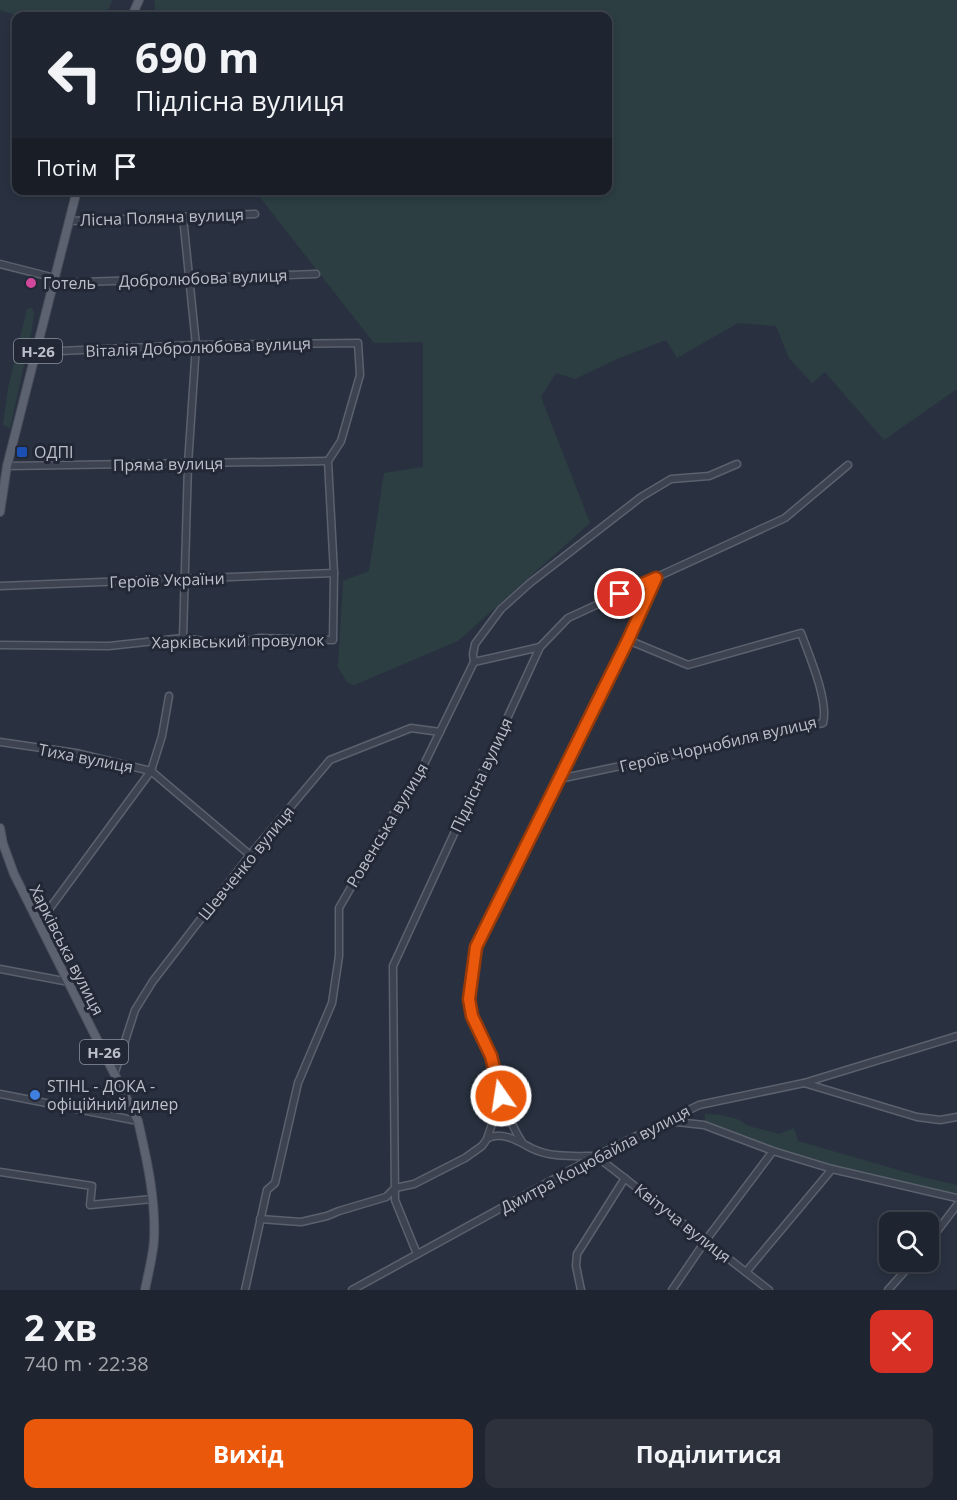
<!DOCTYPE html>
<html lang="uk">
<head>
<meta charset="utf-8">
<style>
	body { margin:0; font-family:"Open Sans",sans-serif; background:#2c313c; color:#f1f3f6; height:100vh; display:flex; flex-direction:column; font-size:22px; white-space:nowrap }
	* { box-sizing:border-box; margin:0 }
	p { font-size:20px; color:#a1a5ab }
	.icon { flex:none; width:33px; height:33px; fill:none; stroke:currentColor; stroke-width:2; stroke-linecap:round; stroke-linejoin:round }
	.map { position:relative; height:1290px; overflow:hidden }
	.panel { display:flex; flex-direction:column; background:#1f2530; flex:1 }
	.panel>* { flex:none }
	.hud { position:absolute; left:12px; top:12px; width:600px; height:183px; border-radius:12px; box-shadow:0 3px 9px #0003,0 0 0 2px #3c424c; background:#1f2530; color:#f1f3f6; overflow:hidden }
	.tools { position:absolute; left:879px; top:1212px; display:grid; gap:12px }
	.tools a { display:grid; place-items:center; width:60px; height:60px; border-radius:12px; background:#1f2530; box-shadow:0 3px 9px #0003,0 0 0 2px #3c424c; font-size:30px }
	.pin { position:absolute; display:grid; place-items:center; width:51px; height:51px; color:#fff; margin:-26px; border:3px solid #fff; border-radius:50%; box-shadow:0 2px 6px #0007 }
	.me { position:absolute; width:66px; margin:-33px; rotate:347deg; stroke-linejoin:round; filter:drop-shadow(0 0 4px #0008) }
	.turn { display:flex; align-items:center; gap:21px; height:126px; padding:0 24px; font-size:27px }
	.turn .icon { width:78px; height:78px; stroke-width:2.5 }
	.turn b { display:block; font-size:42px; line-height:51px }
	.then { display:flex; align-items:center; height:57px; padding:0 24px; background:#0003; gap:12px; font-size:22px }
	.round { display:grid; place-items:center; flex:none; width:63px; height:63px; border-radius:12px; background:#2c313c }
	.headline { display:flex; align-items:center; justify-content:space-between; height:102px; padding:0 24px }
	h1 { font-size:36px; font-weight:700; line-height:45px }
	.action { display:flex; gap:12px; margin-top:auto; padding:12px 24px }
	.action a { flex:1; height:69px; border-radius:12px; background:#ea580c; color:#fff; font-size:24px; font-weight:700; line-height:69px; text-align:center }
	.action a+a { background:#2c313c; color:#f1f3f6 }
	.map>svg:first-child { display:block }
	.green { fill:#2c3e42 }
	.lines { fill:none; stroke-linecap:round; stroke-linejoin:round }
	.minor-casing { stroke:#5b616d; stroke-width:9 }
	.major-casing { stroke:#474c59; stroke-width:10 }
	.minor { stroke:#3d4350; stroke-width:6 }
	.major { stroke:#5c626f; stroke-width:8 }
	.route-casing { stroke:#983908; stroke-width:15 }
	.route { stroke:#ea580c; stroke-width:10 }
	.hotel-dot { fill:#d1479c; stroke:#222835; stroke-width:2 }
	.transit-dot { fill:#1a4fb4; stroke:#222835; stroke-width:2 }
	.shop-dot { fill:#3f7fe0; stroke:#222835; stroke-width:2 }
	.labels { text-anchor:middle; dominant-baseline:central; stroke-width:6; stroke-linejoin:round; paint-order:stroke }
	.shield { fill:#222835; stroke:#8c929d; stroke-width:1.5 }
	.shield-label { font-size:15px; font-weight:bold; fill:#babfca }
	.street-label { font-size:16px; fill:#babfca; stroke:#222835 }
	.poi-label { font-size:16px; fill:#babfca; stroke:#222835; text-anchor:start }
</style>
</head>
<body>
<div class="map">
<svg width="957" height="1290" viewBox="0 0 957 1290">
	<rect width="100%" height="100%" fill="#293140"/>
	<!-- green -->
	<g class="green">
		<path d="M0,0H112L106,16H18L0,10Z"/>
		<path d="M154,0H957V389L884,440L825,372L812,383L789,358L776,326L738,323L677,358L666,340L617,359L575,379L556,373L541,397L590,523L458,641L354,685L347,682L338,667L343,581L369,571L384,473L423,467V342L374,343L255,191L608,190V16H156Z"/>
		<path d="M32,308L34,312L32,329L10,428L3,425L8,388L27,309Z"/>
		<path d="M705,1114L721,1115L737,1119L749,1126L779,1134L794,1128L798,1141L926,1178L957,1185V1198L784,1154L708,1125L705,1121Z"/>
	</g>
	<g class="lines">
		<defs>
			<g id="minor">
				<path d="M70,221L255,214"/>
				<path d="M0,264L55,278"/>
				<path d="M54,283L316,274"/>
				<path d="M7,466L328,461"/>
				<path d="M0,586L334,573"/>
				<path d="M183,638L188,464L196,345L183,217"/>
				<path d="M0,645L109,646L183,638L223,644H235L259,638L333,640L334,573L328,461L341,441L360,375L358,343L196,345L37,352"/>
				<path d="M474,662L540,647"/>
				<path d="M0,742L76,753L151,771L250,855"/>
				<path d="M559,779L823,723C829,701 809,655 801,633L688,665L628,640"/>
				<path d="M39,923L151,771L162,736L169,696"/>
				<path d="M0,969L69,982"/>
				<path d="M115,1072L135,1010L153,981L250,855L330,760L411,728L440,732"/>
				<path d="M804,1083L917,1117L940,1120L957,1117"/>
				<path d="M0,1094L138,1121"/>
				<path d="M667,1121L704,1125L773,1151L832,1169L957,1198"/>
				<path d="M488,1138C502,1131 518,1141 531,1148C551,1158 574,1156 596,1156"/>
				<path d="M522,1142C505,1117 501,1087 492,1059C485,1039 472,1023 469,1002C467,985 474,964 476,947L628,640L655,579"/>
				<path d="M596,1156L769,1290"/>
				<path d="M0,1172L92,1186L90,1205L152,1199"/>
				<path d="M260,1219L301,1222L327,1216L339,1211L386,1197L395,1188L414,1184L465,1158L482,1146L487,1139L501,1097"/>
				<path d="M928,1243L957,1205"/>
				<path d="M417,1254L395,1200L393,966L540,647L568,618L785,518L848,465"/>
				<path d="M746,1272L832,1169"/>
				<path d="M245,1290L267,1190L275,1183L298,1083L332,1003L339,956V908L398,806L411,791L474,662L473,654L475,644L501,609L530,583L641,497L671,479L709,476L737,464"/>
				<path d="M352,1290L596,1156L699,1105L804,1083L957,1036"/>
				<path d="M581,1290L576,1266L577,1254L625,1178"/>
				<path d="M672,1290L706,1240L773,1151"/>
				<path d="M888,1290L913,1262"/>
			</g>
			<g id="major">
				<path d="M132,16L139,0"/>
				<path d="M0,512L7,466L77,190"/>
				<path d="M0,828L3,844L14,874L138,1121C147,1160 156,1200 154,1240C153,1256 148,1274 145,1290"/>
			</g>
		</defs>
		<!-- minor casing -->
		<use href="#minor" class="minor-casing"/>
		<!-- major casing -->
		<use href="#major" class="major-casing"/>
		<!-- minor -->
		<use href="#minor" class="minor"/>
		<!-- major -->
		<use href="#major" class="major"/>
	</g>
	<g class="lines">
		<defs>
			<path id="route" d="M501,1096L491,1056L472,1016L469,999L476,947L628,640L656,578L620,594"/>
		</defs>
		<!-- route casing -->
		<use href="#route" class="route-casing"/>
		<!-- route -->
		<use href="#route" class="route"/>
	</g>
	<!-- markers -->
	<circle class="hotel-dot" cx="31" cy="283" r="6"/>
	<rect class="transit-dot" x="16" y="446" width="12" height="12" rx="3"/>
	<circle class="shop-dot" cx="35" cy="1095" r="6"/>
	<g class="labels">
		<!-- shield labels -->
		<g class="shield">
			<rect x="14" y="339" width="48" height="24" rx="4.5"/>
			<rect x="80" y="1040" width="48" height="24" rx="4.5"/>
		</g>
		<g class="shield-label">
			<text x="38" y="351">Н-26</text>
			<text x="104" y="1052">Н-26</text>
		</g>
		<!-- street labels -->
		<g class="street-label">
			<text transform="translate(162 217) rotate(-2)">Лісна Поляна вулиця</text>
			<text transform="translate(203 278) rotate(-2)">Добролюбова вулиця</text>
			<text transform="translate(198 347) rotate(-2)">Віталія Добролюбова вулиця</text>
			<text transform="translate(168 464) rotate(-1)">Пряма вулиця</text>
			<text transform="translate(167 580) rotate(-2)">Героїв України</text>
			<text transform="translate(238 641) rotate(-1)">Харківський провулок</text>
			<text transform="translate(718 744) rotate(-13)">Героїв Чорнобиля вулиця</text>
			<text transform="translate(86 758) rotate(11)">Тиха вулиця</text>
			<text transform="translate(481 775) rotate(-65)">Підлісна вулиця</text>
			<text transform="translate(387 825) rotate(-59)">Ровенська вулиця</text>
			<text transform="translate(246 863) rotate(-51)">Шевченко вулиця</text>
			<text transform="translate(67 950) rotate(63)">Харківська вулиця</text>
			<text transform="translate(595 1159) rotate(-28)">Дмитра Коцюбайла вулиця</text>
			<text transform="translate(683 1223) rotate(38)">Квітуча вулиця</text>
		</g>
		<!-- poi labels -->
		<g class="poi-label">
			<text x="43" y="283">Готель</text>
			<text x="34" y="452">ОДПІ</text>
			<text x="47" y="1086">STIHL - ДОКА -<tspan x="47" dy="18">офіційний дилер</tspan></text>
		</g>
	</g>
</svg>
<div class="tools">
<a><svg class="icon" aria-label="search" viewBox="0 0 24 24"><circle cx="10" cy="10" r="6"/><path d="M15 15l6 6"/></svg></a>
</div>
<div class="pin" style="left:620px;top:594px;background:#d93025"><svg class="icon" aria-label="arrive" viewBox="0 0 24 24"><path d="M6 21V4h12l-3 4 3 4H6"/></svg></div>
<svg class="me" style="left:501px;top:1096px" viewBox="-20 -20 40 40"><circle r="17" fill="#ea580c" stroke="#fff" stroke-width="3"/><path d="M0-11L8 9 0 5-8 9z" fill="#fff"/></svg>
<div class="hud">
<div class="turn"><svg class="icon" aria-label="left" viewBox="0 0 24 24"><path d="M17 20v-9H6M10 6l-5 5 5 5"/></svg><div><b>690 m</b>Підлісна вулиця</div></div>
<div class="then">Потім<svg class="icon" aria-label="arrive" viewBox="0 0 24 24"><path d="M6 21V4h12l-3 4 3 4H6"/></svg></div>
</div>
</div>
<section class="panel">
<div class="headline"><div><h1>2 хв</h1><p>740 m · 22:38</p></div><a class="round" style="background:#d93025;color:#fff"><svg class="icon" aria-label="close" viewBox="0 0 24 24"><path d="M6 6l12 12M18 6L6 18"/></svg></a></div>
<div class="action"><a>Вихід</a><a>Поділитися</a></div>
</section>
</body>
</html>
